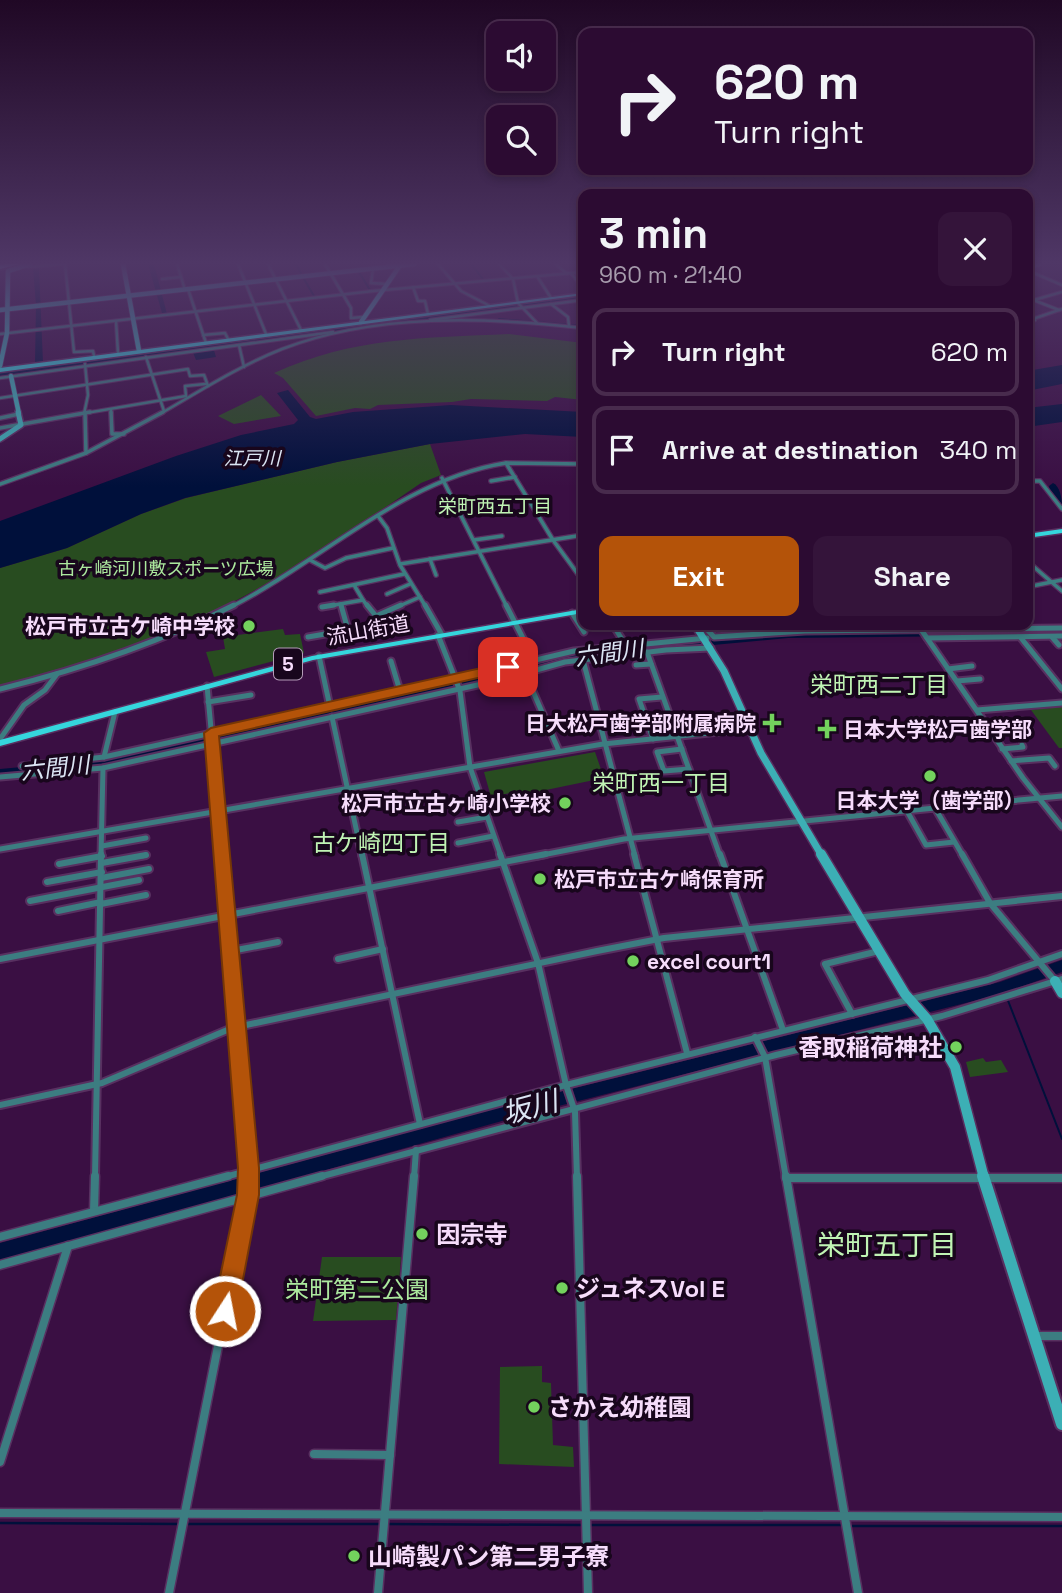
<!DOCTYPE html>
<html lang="en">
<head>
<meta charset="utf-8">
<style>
	body { margin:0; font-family:"Space Grotesk","Noto Sans JP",sans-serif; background:#34143a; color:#f1f3f6; height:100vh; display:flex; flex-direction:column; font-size:26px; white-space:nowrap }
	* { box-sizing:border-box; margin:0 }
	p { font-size:23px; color:#a69bac }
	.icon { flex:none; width:38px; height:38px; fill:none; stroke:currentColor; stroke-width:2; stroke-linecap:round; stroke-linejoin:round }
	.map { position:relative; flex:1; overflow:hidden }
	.panel { position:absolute; left:578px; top:189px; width:455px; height:441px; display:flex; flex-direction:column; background:#2c0b32; border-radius:14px; box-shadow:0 4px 10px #0003,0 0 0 2px #482b4d }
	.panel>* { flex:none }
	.guide { position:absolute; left:578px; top:28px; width:455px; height:147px; border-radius:14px; box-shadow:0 4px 10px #0003,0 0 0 2px #482b4d; background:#2c0b32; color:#f1f3f6; overflow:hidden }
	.fabs { position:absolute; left:486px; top:21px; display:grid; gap:14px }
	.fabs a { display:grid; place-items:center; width:70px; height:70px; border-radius:14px; background:#2c0b32; box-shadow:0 4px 10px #0003,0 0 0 2px #482b4d; font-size:35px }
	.pin { position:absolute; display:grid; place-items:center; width:60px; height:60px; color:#fff; margin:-30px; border-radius:14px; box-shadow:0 4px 10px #0006 }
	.me { position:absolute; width:77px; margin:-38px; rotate:11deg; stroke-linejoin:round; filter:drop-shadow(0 0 5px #0008) }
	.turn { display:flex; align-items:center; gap:24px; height:147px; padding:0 21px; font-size:32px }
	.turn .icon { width:91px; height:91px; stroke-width:2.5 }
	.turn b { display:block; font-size:49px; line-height:60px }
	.round { display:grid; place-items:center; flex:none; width:74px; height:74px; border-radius:14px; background:#34143a }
	.overview { display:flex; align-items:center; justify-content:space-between; height:119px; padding:0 21px }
	h1 { font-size:42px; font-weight:700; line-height:52px }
	.button { display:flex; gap:14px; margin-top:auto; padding:14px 21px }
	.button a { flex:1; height:80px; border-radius:14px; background:#b45309; color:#fff; font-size:28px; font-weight:700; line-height:80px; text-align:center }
	.button a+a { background:#34143a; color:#f1f3f6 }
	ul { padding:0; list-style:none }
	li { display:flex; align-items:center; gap:21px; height:88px; margin:0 14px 10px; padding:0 7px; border:4px solid #482b4d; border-radius:14px }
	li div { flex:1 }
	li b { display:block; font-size:26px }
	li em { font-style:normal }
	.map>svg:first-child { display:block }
	.green { fill:#284c20 }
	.water { fill:#00103b }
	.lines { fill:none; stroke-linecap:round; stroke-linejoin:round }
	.stream-far1 { stroke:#00103b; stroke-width:2 }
	.stream { stroke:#00103b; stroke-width:2.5 }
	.river { fill:#00103b; fill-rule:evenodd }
	.street-far4-casing { stroke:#583060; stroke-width:4.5 }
	.street-far3-casing { stroke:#583060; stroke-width:6 }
	.street-far2-casing { stroke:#583060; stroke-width:9 }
	.street-far1-casing { stroke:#583060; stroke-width:10 }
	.street-casing { stroke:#583060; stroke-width:11 }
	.secondary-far4-casing { stroke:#583060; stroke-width:6 }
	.secondary-far3-casing { stroke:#583060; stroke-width:8 }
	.secondary-far2-casing { stroke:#583060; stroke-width:10 }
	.secondary-far1-casing { stroke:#583060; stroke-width:13 }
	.secondary-casing { stroke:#583060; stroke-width:16 }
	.primary-casing { stroke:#583060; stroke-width:3 }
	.highway-casing { stroke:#583060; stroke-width:4 }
	.street-far4 { stroke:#3c7d81; stroke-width:2.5 }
	.street-far3 { stroke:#3c7d81; stroke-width:3.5 }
	.street-far2 { stroke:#3c7d81; stroke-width:5 }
	.street-far1 { stroke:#3c7d81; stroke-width:6 }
	.street { stroke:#3c7d81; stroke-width:8 }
	.secondary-far4 { stroke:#3cafb5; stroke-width:4.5 }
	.secondary-far3 { stroke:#3cafb5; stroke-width:5 }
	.secondary-far2 { stroke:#3cafb5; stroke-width:7 }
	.secondary-far1 { stroke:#3cafb5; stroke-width:10 }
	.secondary { stroke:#3cafb5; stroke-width:12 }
	.primary { fill:#35d6dd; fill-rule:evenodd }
	.highway { fill:#6bf4fb; fill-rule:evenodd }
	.route { fill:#b45309; stroke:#753606; stroke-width:2 }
	.poi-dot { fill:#73d25d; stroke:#18061c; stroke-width:2.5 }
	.labels { text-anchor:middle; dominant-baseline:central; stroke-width:7; stroke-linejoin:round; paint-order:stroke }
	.far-park-label { font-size:18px; fill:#ace99e; stroke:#18061c }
	.far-water-label { font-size:19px; font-style:italic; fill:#dbe5f4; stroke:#18061c }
	.far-neighbourhood-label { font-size:19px; fill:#c0f4b4; stroke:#18061c }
	.shield { fill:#18061c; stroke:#b39cb8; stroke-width:2 }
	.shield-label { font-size:19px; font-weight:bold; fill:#f6dcfb }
	.poi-label { font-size:21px; font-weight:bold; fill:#f6dcfb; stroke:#18061c; text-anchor:end }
	.street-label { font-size:21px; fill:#f6dcfb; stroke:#18061c }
	.water-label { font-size:23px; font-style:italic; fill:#dbe5f4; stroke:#18061c }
	.neighbourhood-label { font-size:23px; fill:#c0f4b4; stroke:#18061c }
	.near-poi-label { font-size:24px; font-weight:bold; fill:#f6dcfb; stroke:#18061c; text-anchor:start }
	.near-park-label { font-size:24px; fill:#ace99e; stroke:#18061c }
	.near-water-label { font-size:28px; font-style:italic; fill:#dbe5f4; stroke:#18061c }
	.near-neighbourhood-label { font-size:28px; fill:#c0f4b4; stroke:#18061c }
</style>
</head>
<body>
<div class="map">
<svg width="1062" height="1593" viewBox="0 0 1062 1593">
	<rect width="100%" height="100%" fill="#3a0f43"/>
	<!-- green -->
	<g class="green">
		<path d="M509,334L583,343V400L555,397L547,401L471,399L452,402L378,405L370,409L355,408L316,416L283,378L274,373C353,337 424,338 509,334Z"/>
		<path d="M261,395L281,416L234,424L218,416Z"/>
		<path d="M430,444L441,475L421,483C365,521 310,561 250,593C171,636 86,664 0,687V568L67,548L141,514L186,498L337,462Z"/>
		<path d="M283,629L285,635L300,634L304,653L214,677L206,652L225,649L223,637Z"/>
		<path d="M1062,707V748H1059L1031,710Z"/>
		<path d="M595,752L604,778L512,797L510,793L491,797L484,772Z"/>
		<path d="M983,1058L986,1062L1001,1060L1008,1072L970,1077L966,1062Z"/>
		<path d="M322,1257H401L396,1320L313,1321Z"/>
		<path d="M542,1366V1382L551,1383L553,1445L573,1447L574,1467L499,1464L500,1367Z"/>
	</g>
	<!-- water -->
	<g class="water">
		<path d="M583,295V299L213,347L216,357L196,360L192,350L0,376V372Z"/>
		<path d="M1062,365V384L1027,391V371Z"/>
		<path d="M288,390L310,417L316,419L353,412L451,405L583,412V437L525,434L430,444L337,462L185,498L141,514L67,548L0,568V521L176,456L241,435L294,424L298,420L277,393Z"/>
		<path d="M1062,404V422L1027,427V408Z"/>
	</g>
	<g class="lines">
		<!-- stream-far1 -->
		<g class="stream-far1">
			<path d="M296,264L302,275"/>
			<path d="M471,264L483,279"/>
			<path d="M359,272L370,290"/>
			<path d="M304,279L314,296"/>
			<path d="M499,319L583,326"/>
			<path d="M1007,998L1062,1139"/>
		</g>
		<!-- stream -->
		<g class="stream">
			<path d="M0,1523L181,1524"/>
			<path d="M187,1524H380"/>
			<path d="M386,1524L583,1525"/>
			<path d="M589,1525H842"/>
			<path d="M848,1526H1062"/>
		</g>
		<!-- river -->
		<g class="river">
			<path d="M148,264H154L167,314L162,313Z"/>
			<path d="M36,266L39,268L43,363L39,365L35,363L36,305L33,268Z"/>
			<path d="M1053,483C1060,486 1062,499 1062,506C1053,503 1050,494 1049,486Z"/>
			<path d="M1062,629V635L788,638L596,656L100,768L0,777V769L100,760L596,650L788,632Z"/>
			<path d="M1062,960V972L1001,994L523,1115L0,1261V1243L523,1101L1000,982Z"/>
		</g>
		<defs>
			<g id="street-far4">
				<path d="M65,264L74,352L93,351L94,356"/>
				<path d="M177,264L185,290"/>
				<path d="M238,264L266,334"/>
				<path d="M268,264L301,330"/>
				<path d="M325,264L351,308V318L363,317"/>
				<path d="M438,264L461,291L490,306"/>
				<path d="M499,264L513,279L518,303L537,323"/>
				<path d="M556,264L566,273"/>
				<path d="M28,267L64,264"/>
				<path d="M373,269L371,283L387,284"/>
				<path d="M1027,270L1062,285"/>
				<path d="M571,273L583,288"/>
				<path d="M537,276L551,298"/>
				<path d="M162,279L181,277"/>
				<path d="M413,287L418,301H425L428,314"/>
				<path d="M188,289L206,343"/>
				<path d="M1036,301L1059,310"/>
				<path d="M551,304L568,317L569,326"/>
				<path d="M430,320L583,300"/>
				<path d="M1035,320L1031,318L1027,302L1062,292"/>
				<path d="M116,321L118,353"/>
				<path d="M1027,321L1062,309"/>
				<path d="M0,334L373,291L583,272"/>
				<path d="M203,335L225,333L228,339"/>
				<path d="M239,345L244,367"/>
				<path d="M146,357L164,411"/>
				<path d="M0,378L333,332"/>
				<path d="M186,396L185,386L205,384"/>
				<path d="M0,398L188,369L190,376L204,375L208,386"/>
				<path d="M111,410V414"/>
				<path d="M80,414L186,396"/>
				<path d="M84,414L88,395L85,364"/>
				<path d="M160,414C200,391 239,366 282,349C376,313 485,317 583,328"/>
			</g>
			<g id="street-far3">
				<path d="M85,412L86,453"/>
				<path d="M111,412L112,434H124"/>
				<path d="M0,418L19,414"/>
				<path d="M0,428L90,412"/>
				<path d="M583,464L506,463L553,540L583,581"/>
				<path d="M442,478L507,607"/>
				<path d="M491,481L515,477"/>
				<path d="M1027,481H1040L1062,509"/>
				<path d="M0,484L86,453L163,412"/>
				<path d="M378,516L387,528L400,565L426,607"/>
				<path d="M474,540L502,536"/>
				<path d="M430,559L436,575"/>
				<path d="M310,560L325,568L346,558L393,548"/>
				<path d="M1027,561L1062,591"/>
				<path d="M400,564L583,535"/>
				<path d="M354,585L363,600"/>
				<path d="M1027,587L1062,580"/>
				<path d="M320,592L404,574"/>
				<path d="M387,594L410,584"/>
				<path d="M341,604L342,607"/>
				<path d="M231,607C323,560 403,479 506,463"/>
				<path d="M323,607L363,600L368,607"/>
				<path d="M397,607L420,597"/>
			</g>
			<g id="street-far2">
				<path d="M367,605L376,616L401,605"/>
				<path d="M425,605L442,635"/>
				<path d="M506,605L534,660"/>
				<path d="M322,607L334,605"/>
				<path d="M572,613L584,632"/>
				<path d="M613,625L625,644"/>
				<path d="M703,625L714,637L805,631L1062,628"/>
				<path d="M918,625L1023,778L1062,827"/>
				<path d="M438,635L460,691L470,767L501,856"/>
				<path d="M308,637L348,630L341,605"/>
				<path d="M1052,637L1059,645"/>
				<path d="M927,638L1062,636"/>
				<path d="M1021,638L1062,689"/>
				<path d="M647,652L720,856"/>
				<path d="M319,656L330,707"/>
				<path d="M583,660L635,856"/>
				<path d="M391,661L400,691"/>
				<path d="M636,665L651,664"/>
				<path d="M948,669L972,666"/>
				<path d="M525,673L559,751"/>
				<path d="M455,679L574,651L707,638"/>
				<path d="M957,681L980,679"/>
				<path d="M207,686L223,856"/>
				<path d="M0,689C81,669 159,643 234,605"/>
				<path d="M208,702L251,695"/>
				<path d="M977,710L1062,703"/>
				<path d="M332,717L362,856"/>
				<path d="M597,717L619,715"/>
				<path d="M991,733L1030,730L1023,721"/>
				<path d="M0,739L24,705L45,690L57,674"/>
				<path d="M653,739L639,699L662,697"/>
				<path d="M682,749L657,752L664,771L689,769"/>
				<path d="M1002,749L1023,747L1022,745"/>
				<path d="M104,757L455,679"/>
				<path d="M1011,761L1049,758L1055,766"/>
				<path d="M22,766L104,757L115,712"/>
				<path d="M0,777L103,768L500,680L565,662L666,650L711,648"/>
				<path d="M935,808L1062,796"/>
				<path d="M907,811L926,845L954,842"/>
				<path d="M458,822L487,817"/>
				<path d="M458,843L493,836"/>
				<path d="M102,846L146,838"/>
				<path d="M0,849L603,744L748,729"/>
				<path d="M101,856L103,768"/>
				<path d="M142,856L146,855"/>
				<path d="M537,856L624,839L935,808L963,856"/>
			</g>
			<g id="street-far1">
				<path d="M362,854L420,1124"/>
				<path d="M500,854L538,963L566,1085L575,1112L577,1178"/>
				<path d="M634,854L687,1053"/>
				<path d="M720,854L783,1030"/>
				<path d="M962,854L990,903L1055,981"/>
				<path d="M102,863L146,855"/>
				<path d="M59,864L102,856"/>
				<path d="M101,878L149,869"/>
				<path d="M47,882L102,872"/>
				<path d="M30,901L139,880"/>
				<path d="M101,904L146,895"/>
				<path d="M58,911L101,902"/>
				<path d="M231,951L278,942"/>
				<path d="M0,959L228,915L222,854"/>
				<path d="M338,959L383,949"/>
				<path d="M852,1014L825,964L879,951"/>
				<path d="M755,1037L765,1057L786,1178"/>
				<path d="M0,1105L102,1083L232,1028L597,951L664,938L1062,896"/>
				<path d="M95,1178L101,854"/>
				<path d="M221,1178L566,1085L988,980L1062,954"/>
				<path d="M247,1178L244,1095L228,915L546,854"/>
				<path d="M315,1178L776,1055L942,1016L1062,979"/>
				<path d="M414,1178L416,1150"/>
			</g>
			<g id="street">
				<path d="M577,1176L588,1593"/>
				<path d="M786,1176L858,1593"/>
				<path d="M786,1178H1062"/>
				<path d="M94,1211L95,1176"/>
				<path d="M0,1237L228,1176"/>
				<path d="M0,1265L322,1176"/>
				<path d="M1034,1336H1062"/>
				<path d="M314,1454L390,1455"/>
				<path d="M0,1462L68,1246"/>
				<path d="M0,1513L1062,1517"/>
				<path d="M169,1593L248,1195L247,1176"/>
				<path d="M378,1593L414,1176"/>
			</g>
			<g id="secondary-far4">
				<path d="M123,264L139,351"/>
				<path d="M1027,267L1039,264"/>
				<path d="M0,310L414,264"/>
				<path d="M361,322L401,264"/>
				<path d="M0,366L7,333L8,271L30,264"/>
				<path d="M11,376L19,414"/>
			</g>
			<path id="secondary-far3" d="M0,439L21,425L18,412"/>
			<path id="secondary-far2" d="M695,625L724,671L761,753L822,856"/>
			<g id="secondary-far1">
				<path d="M821,854L905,994L927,1019L955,1067L984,1178"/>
				<path d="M1055,981L1062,993"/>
			</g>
			<path id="secondary" d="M983,1176L1062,1424"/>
			<g id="primary">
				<path d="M583,293V295L0,372V368Z"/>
				<path d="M1062,529V533L1027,538V534Z"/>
				<path d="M583,609V613L313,660L0,746V740L312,656Z"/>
			</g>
			<path id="highway" d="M6,264H20L0,269V265Z"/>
		</defs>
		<!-- street-far4 casing -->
		<use href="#street-far4" class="street-far4-casing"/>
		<!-- street-far3 casing -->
		<use href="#street-far3" class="street-far3-casing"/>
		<!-- street-far2 casing -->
		<use href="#street-far2" class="street-far2-casing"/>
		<!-- street-far1 casing -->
		<use href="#street-far1" class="street-far1-casing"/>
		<!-- street casing -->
		<use href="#street" class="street-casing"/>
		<!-- secondary-far4 casing -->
		<use href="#secondary-far4" class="secondary-far4-casing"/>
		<!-- secondary-far3 casing -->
		<use href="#secondary-far3" class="secondary-far3-casing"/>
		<!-- secondary-far2 casing -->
		<use href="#secondary-far2" class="secondary-far2-casing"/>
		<!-- secondary-far1 casing -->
		<use href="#secondary-far1" class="secondary-far1-casing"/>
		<!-- secondary casing -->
		<use href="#secondary" class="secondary-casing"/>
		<!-- primary casing -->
		<use href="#primary" class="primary-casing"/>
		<!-- highway casing -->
		<use href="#highway" class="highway-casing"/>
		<!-- street-far4 -->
		<use href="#street-far4" class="street-far4"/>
		<!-- street-far3 -->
		<use href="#street-far3" class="street-far3"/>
		<!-- street-far2 -->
		<use href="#street-far2" class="street-far2"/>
		<!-- street-far1 -->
		<use href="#street-far1" class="street-far1"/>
		<!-- street -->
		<use href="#street" class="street"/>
		<!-- secondary-far4 -->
		<use href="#secondary-far4" class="secondary-far4"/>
		<!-- secondary-far3 -->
		<use href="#secondary-far3" class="secondary-far3"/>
		<!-- secondary-far2 -->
		<use href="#secondary-far2" class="secondary-far2"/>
		<!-- secondary-far1 -->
		<use href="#secondary-far1" class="secondary-far1"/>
		<!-- secondary -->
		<use href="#secondary" class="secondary"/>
		<!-- primary -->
		<use href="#primary" class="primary"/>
		<!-- highway -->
		<use href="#highway" class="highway"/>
	</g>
	<!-- sky -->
	<linearGradient id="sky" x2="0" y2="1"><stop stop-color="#200825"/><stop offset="0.54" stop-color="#4f3766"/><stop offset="1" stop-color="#4f3766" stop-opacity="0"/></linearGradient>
	<rect width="1062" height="487" fill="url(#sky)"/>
	<!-- route -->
	<path class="route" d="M508,662L515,667L513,670L219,736L259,1168V1195L237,1311L234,1320L225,1323L217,1320L213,1311L237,1195L238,1168L204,733L211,728Z"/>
	<!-- markers -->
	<g class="poi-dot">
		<circle cx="249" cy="626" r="7"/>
		<path d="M768.5 712.5h7v7h7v7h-7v7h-7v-7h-7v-7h7z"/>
		<path d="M823.5 718.5h7v7h7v7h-7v7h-7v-7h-7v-7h7z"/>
		<circle cx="930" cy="776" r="7"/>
		<circle cx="565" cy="803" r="7"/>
		<circle cx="540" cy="879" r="7"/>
		<circle cx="633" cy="961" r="7"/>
		<circle cx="956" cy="1047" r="7"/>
		<circle cx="422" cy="1234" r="7"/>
		<circle cx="562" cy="1288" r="7"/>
		<circle cx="534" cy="1407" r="7"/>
		<circle cx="354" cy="1556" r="7"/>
	</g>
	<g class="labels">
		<!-- far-park labels -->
		<g class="far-park-label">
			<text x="166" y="568">古ヶ崎河川敷スポーツ広場</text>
		</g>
		<!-- far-water labels -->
		<g class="far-water-label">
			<text x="252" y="458">江戸川</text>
		</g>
		<!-- far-neighbourhood labels -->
		<g class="far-neighbourhood-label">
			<text x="495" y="506">栄町西五丁目</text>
		</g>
		<!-- shield labels -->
		<rect class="shield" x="274" y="648.5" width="28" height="31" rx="5"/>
		<g class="shield-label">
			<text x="288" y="664">5</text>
		</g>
		<!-- poi labels -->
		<g class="poi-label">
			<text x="235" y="626">松戸市立古ケ崎中学校</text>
			<text x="756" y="723">日大松戸歯学部附属病院</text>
			<text x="843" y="729" text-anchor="start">日本大学松戸歯学部</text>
			<text x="930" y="800" text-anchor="middle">日本大学（歯学部）</text>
			<text x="551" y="803">松戸市立古ヶ崎小学校</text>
			<text x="554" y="879" text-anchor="start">松戸市立古ケ崎保育所</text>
			<text x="647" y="961" text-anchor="start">excel court1</text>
		</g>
		<!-- street labels -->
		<g class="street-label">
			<text transform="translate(368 630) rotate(-10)">流山街道</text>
		</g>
		<!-- water labels -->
		<g class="water-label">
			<text transform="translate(609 653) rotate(-8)">六間川</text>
			<text transform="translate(55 768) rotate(-6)">六間川</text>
		</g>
		<!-- neighbourhood labels -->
		<g class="neighbourhood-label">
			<text x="879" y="685">栄町西二丁目</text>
			<text x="661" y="783">栄町西一丁目</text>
			<text x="381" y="843">古ケ崎四丁目</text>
		</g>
		<!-- near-poi labels -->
		<g class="near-poi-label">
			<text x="942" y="1047" text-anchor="end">香取稲荷神社</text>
			<text x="436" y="1234">因宗寺</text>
			<text x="576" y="1288">ジュネスVol E</text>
			<text x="548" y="1407">さかえ幼稚園</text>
			<text x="368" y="1556">山崎製パン第二男子寮</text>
		</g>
		<!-- near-park labels -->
		<g class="near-park-label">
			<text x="357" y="1289">栄町第二公園</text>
		</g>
		<!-- near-water labels -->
		<g class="near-water-label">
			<text transform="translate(530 1107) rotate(-15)">坂川</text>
		</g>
		<!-- near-neighbourhood labels -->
		<g class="near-neighbourhood-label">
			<text x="887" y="1245">栄町五丁目</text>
		</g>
	</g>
</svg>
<div class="fabs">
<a><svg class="icon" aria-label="sound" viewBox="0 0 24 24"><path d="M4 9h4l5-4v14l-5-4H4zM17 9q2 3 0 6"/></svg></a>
<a><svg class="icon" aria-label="search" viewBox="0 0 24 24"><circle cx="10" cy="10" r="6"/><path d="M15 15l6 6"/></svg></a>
</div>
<div class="pin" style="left:508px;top:667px;background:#d93025"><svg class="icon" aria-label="arrive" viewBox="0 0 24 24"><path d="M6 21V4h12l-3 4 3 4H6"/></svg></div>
<svg class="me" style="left:225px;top:1311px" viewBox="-20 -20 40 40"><circle r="17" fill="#b45309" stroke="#fff" stroke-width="3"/><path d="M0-11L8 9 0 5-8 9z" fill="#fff"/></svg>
<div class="guide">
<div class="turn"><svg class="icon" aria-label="right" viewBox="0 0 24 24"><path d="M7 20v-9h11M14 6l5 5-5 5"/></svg><div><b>620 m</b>Turn right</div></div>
</div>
<section class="panel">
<div class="overview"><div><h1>3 min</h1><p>960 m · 21:40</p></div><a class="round"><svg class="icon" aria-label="close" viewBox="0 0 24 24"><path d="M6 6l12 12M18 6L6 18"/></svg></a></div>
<ul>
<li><svg class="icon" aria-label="right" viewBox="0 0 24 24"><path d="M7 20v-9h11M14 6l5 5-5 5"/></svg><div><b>Turn right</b></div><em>620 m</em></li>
<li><svg class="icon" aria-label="arrive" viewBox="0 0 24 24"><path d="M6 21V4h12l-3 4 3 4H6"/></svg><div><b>Arrive at destination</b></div><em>340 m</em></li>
</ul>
<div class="button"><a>Exit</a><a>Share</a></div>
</section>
</div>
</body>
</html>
